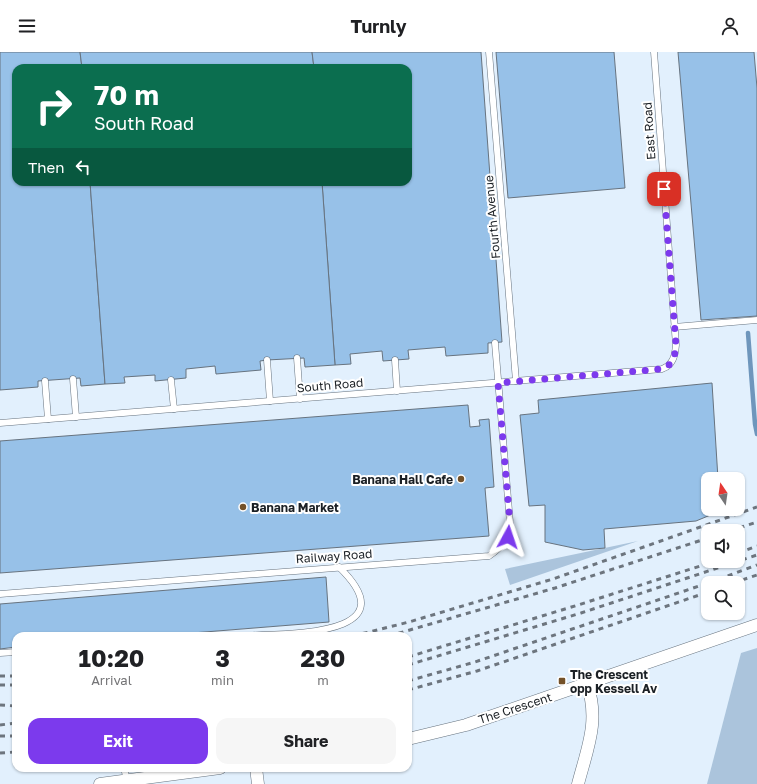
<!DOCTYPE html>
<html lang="en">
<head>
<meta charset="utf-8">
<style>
	body { margin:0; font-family:"Golos Text",sans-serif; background:#f6f6f6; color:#202124; height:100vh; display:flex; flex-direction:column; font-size:15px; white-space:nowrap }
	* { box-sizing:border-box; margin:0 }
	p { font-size:13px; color:#757577 }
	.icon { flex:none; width:22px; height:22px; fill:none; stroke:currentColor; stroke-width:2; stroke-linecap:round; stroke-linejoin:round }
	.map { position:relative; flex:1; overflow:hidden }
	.details { position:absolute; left:12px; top:580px; width:400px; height:140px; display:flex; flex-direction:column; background:#fff; border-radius:12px; box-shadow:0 1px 3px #0004 }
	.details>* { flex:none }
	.guide { position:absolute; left:12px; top:12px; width:400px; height:122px; border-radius:12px; box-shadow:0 1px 3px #0004; background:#0b6e4f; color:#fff; overflow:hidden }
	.needle { width:26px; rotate:347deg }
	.tools { position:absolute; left:701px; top:420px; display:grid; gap:8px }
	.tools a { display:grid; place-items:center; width:44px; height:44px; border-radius:8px; background:#fff; box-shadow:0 1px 3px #0004; font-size:20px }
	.pin { position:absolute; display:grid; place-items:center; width:34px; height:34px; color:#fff; margin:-17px; border-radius:8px; box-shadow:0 2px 6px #0006 }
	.me { position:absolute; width:44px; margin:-22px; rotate:5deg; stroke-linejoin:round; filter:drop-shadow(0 0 3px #0008) }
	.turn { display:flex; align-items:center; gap:14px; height:84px; padding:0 16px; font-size:18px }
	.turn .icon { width:52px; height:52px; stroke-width:2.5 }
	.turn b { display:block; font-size:28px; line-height:34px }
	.then { display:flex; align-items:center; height:38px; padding:0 16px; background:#0003; gap:8px; font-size:15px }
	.eta { display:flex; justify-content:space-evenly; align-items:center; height:68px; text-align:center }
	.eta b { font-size:24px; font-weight:700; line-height:28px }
	.cta { display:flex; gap:8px; margin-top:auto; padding:8px 16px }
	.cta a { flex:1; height:46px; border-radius:12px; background:#7c3aed; color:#fff; font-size:16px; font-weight:700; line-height:46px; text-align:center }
	.cta a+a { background:#f6f6f6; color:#202124 }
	header { display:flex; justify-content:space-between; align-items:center; height:52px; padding:0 16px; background:#fff; font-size:18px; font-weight:700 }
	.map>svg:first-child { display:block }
	.green { fill:#abc4dc }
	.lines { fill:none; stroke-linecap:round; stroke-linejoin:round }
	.stream { stroke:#6e96bc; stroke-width:4.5 }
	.building { fill:#97c1e8; stroke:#67737f }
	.lane-casing { stroke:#67737f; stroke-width:7 }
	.street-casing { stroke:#67737f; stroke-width:13 }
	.lane { stroke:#fff; stroke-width:6 }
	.street { stroke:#fff; stroke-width:12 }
	.rail { stroke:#6d757e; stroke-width:3; stroke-dasharray:5 5; stroke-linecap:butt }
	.route { stroke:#7c3aed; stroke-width:7; stroke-dasharray:0 12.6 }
	.poi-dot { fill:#735129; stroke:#fff; stroke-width:1.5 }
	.labels { text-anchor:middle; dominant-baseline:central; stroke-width:4; stroke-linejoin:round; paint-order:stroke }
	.street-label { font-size:12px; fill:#1b2025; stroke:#fff }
	.poi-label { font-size:12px; font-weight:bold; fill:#1b2025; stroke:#fff; text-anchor:start }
</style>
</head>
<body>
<header><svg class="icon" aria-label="menu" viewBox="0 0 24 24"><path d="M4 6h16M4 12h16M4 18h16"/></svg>Turnly<svg class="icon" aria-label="person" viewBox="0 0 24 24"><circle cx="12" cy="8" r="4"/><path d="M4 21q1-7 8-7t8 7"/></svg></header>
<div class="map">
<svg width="757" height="732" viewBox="0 0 757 732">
	<rect width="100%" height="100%" fill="#e2f0fd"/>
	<!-- green -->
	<g class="green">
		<path d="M638,489L510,533L505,517Z"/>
		<path d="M757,596V732H707L741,601Z"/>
	</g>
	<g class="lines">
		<!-- stream -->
		<path class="stream" d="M748,281L755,372L757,382"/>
	</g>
	<!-- building -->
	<g class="building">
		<path d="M0,0H80L82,16H16V130H90L105,332L81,334L80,326L38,329V335L0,338Z"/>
		<path d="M80,0H312L314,16H82Z"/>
		<path d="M312,0H481L502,290L488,291V301L446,304L445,295L408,298L409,307L383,309L382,299L350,302L351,312L335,313L322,130H408V16H314Z"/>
		<path d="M496,0H614L625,136L508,146Z"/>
		<path d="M678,0H754L757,36V264L701,268Z"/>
		<path d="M90,130H322L335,313L305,315L304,306L267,308L260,309L261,318L216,322L215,314L186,317V326L155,329V323L124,325L125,331L105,332Z"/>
		<path d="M712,331L718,427H708V457H720V459L696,469L604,477L605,496L583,498L545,490V453L529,454L520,363L539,361L538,348Z"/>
		<path d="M468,353L470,375L480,374L479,368L489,367L494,435L485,436L489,484L0,521V389Z"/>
		<path d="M326,525L329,570L155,584H16V595L0,597V552Z"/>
	</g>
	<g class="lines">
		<defs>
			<g id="lane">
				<path d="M489,0L516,329"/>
				<path d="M674,275L757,268"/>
				<path d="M297,306L300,347"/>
				<path d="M267,308L270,349"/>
				<path d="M395,308L397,339"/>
				<path d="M73,327L76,365"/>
				<path d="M171,328L174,357"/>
				<path d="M45,329L48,367"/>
				<path d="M0,371L662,317C673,313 675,304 676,293L654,0"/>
				<path d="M0,542L489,504C503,494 507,489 510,471L495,291"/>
				<path d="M244,584C284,581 412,586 339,515"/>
				<path d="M0,601L16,600"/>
				<path d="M124,716L127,728"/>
			</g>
			<g id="street">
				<path d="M408,687L466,673L757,573"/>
				<path d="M256,716L258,732"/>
				<path d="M100,732L220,716"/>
				<path d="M578,732C587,697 600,669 587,632"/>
			</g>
		</defs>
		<!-- lane casing -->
		<use href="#lane" class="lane-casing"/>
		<!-- street casing -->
		<use href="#street" class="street-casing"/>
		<!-- lane -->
		<use href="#lane" class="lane"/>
		<!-- street -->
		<use href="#street" class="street"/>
		<!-- rail -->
		<g class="rail">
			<path d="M730,479L757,470"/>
			<path d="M738,501L757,494"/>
			<path d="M709,531L757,513"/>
			<path d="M733,531L757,523"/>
			<path d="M353,584L409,570L553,527L757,455"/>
			<path d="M389,584L555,536L708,486"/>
			<path d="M408,605L578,553L716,509"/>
			<path d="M408,613L581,561L757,503"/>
			<path d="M0,624H16"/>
			<path d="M408,629L475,610L708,531"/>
			<path d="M0,633H16"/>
			<path d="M408,638L477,619L708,540"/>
			<path d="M0,653L16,654"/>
			<path d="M0,673L16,671"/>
			<path d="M0,684H16"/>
			<path d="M0,701L16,700"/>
		</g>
	</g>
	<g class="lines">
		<!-- route -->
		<path class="route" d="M508,485L510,471L498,331L662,317C673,313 675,304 676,293L664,137"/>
	</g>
	<!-- markers -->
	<g class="poi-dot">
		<circle cx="461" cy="427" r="4"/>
		<circle cx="243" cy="455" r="4"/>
		<rect x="558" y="625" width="8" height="8" rx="2"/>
	</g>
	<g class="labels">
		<!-- street labels -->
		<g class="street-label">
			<text transform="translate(649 79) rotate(-94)">East Road</text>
			<text transform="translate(492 165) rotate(-95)">Fourth Avenue</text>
			<text transform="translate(330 333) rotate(-5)">South Road</text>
			<text transform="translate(334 504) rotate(-4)">Railway Road</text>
			<text transform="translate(515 656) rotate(-18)">The Crescent</text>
		</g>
		<!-- poi labels -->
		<g class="poi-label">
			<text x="453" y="427" text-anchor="end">Banana Hall Cafe</text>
			<text x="251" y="455">Banana Market</text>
			<text x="570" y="622">The Crescent<tspan x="570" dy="14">opp Kessell Av</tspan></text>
		</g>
	</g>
</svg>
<div class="tools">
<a><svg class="needle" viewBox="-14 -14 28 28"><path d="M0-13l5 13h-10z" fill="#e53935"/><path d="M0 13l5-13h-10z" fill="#757577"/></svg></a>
<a><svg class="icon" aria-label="sound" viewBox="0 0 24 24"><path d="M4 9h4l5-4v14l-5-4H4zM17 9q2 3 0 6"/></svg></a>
<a><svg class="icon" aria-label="search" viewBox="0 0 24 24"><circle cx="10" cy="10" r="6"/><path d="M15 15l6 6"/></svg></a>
</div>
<div class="pin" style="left:664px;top:137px;background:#d93025"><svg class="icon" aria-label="arrive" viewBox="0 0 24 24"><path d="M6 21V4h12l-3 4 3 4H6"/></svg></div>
<svg class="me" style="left:508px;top:485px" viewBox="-20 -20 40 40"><path d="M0-17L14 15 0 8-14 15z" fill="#7c3aed" stroke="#fff" stroke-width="4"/></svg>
<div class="guide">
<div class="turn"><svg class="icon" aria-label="right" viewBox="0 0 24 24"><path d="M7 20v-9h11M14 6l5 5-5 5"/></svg><div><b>70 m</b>South Road</div></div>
<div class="then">Then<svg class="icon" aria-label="left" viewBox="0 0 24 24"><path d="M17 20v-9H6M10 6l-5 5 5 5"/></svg></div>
</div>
<section class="details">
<div class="eta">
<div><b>10:20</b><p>Arrival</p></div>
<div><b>3</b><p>min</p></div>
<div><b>230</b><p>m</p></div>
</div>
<div class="cta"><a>Exit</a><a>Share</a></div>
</section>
</div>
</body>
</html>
